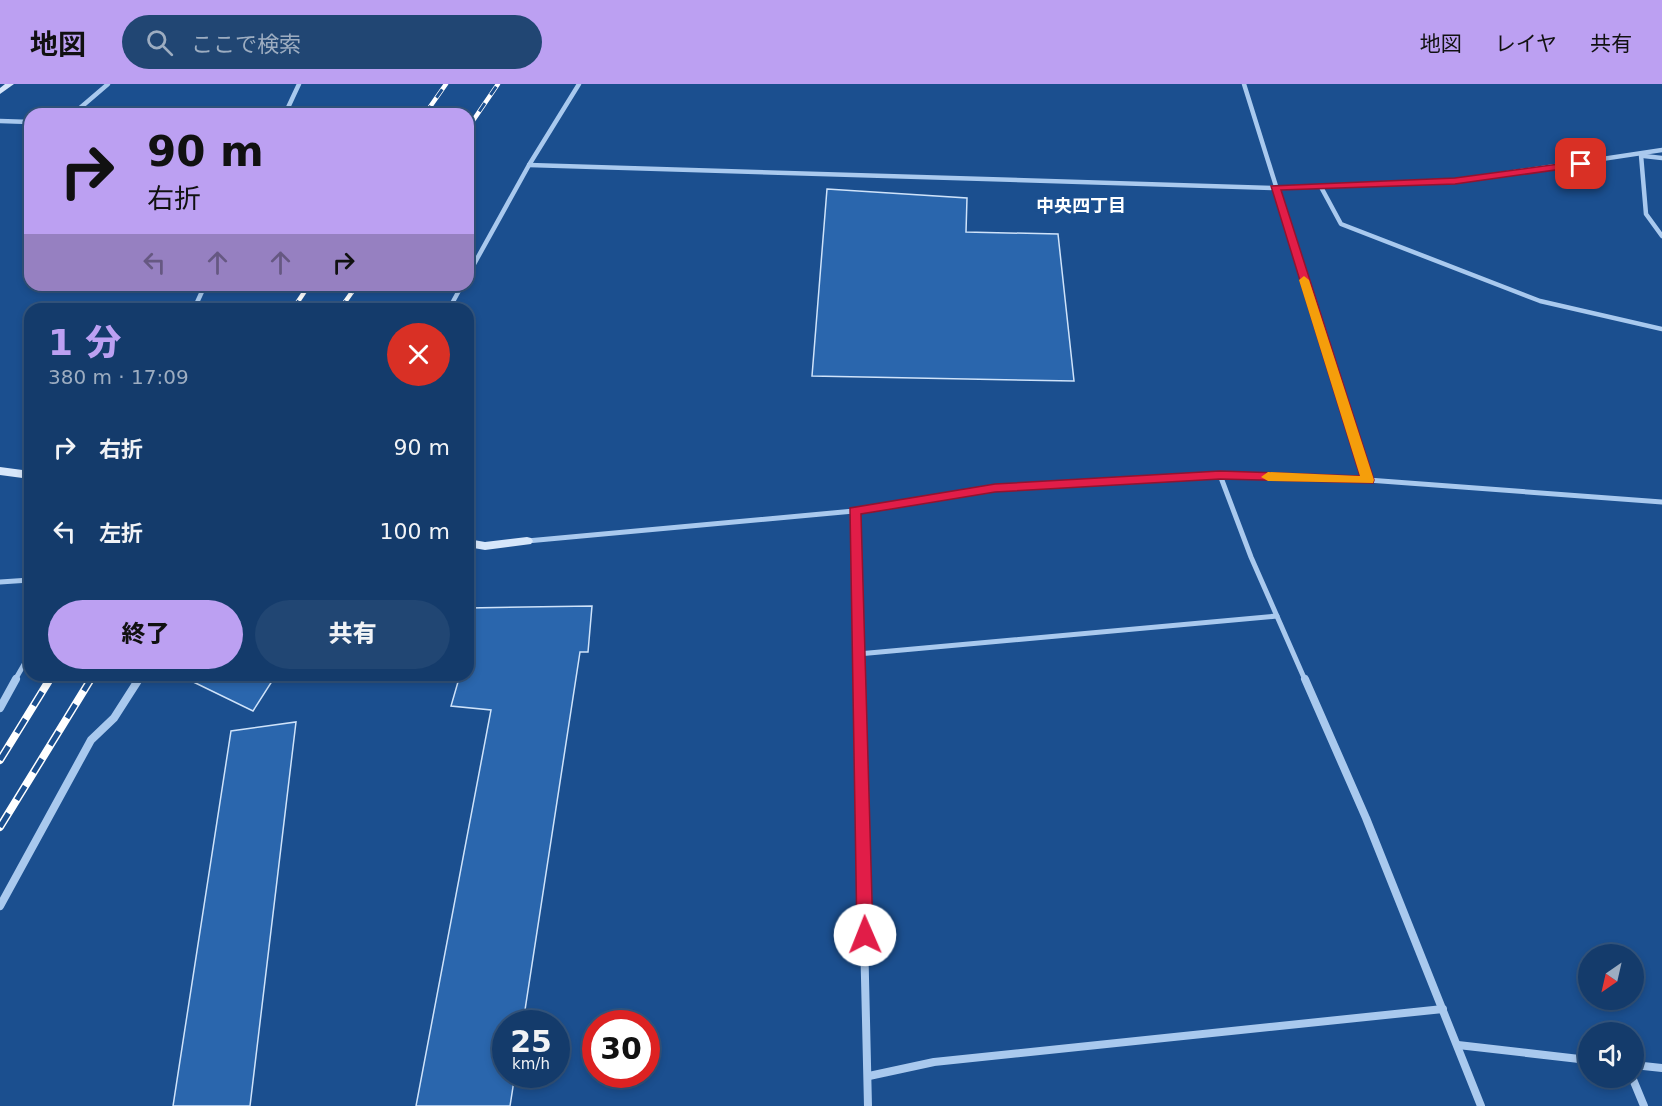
<!DOCTYPE html>
<html lang="ja">
<head>
<meta charset="utf-8">
<style>
	body { margin:0; font-family:"DejaVu Sans","Noto Sans JP",sans-serif; background:#214673; color:#f1f3f6; height:100vh; display:flex; flex-direction:column; font-size:22px; white-space:nowrap }
	* { box-sizing:border-box; margin:0 }
	p { font-size:20px; color:#9dadc1 }
	.icon { flex:none; width:33px; height:33px; fill:none; stroke:currentColor; stroke-width:2; stroke-linecap:round; stroke-linejoin:round }
	.map { position:relative; flex:1; overflow:hidden }
	.panel { position:absolute; left:24px; top:219px; width:450px; height:378px; display:flex; flex-direction:column; background:#143b6b; border-radius:18px; box-shadow:0 3px 9px #0003,0 0 0 2px #33557e }
	.panel>* { flex:none }
	.hud { position:absolute; left:24px; top:24px; width:450px; height:183px; border-radius:18px; box-shadow:0 3px 9px #0003,0 0 0 2px #33557e; background:#bca0f2; color:#111; overflow:hidden }
	.needle { width:39px; rotate:214deg }
	.controls { position:absolute; left:1578px; top:860px; display:grid; gap:12px }
	.controls a { display:grid; place-items:center; width:66px; height:66px; border-radius:50%; background:#143b6b; box-shadow:0 3px 9px #0003,0 0 0 2px #33557e; font-size:30px }
	.speed { position:absolute; left:492px; top:926px; display:flex; gap:12px; font-size:30px; font-weight:700; text-align:center }
	.speed>* { display:grid; place-content:center; width:78px; height:78px; border-radius:50%; background:#143b6b; box-shadow:0 3px 9px #0003,0 0 0 2px #33557e; line-height:1 }
	.speed small { font-size:15px; font-weight:400 }
	.speed .limit { border:9px solid #d22; background:#fff; color:#111 }
	.pin { position:absolute; display:grid; place-items:center; width:51px; height:51px; color:#fff; margin:-26px; border-radius:12px; box-shadow:0 3px 9px #0006 }
	.me { position:absolute; width:66px; margin:-33px; rotate:359deg; stroke-linejoin:round; filter:drop-shadow(0 0 4px #0008) }
	.turn { display:flex; align-items:center; gap:21px; height:126px; padding:0 24px; font-size:27px }
	.turn .icon { width:78px; height:78px; stroke-width:2.5 }
	.turn b { display:block; font-size:42px; line-height:51px }
	.lanes { display:flex; align-items:center; height:57px; padding:0 24px; background:#0003; justify-content:center; gap:30px; direction:ltr }
	.lanes .off { opacity:.35 }
	.round { display:grid; place-items:center; flex:none; width:63px; height:63px; border-radius:32px; background:#214673 }
	.headline { display:flex; align-items:center; justify-content:space-between; height:102px; padding:0 24px }
	h1 { font-size:36px; font-weight:800; line-height:45px; color:#bca0f2 }
	.button { display:flex; gap:12px; margin-top:auto; padding:12px 24px }
	.button a { flex:1; height:69px; border-radius:36px; background:#bca0f2; color:#111; font-size:24px; font-weight:800; line-height:69px; text-align:center }
	.button a+a { background:#214673; color:#f1f3f6 }
	ul { padding:0; list-style:none }
	li { display:flex; align-items:center; gap:18px; height:84px; padding:0 24px }
	li div { flex:1 }
	li b { display:block; font-size:22px }
	li em { font-style:normal }
	header { display:flex; align-items:center; gap:36px; box-sizing:border-box; height:84px; padding:0 30px; background:#bca0f2; color:#111 }
	header strong { font-size:28px }
	nav { display:flex; gap:33px; margin-inline-start:auto; font-size:21px }
	.search { width:420px; height:54px; background:#214673; display:flex; align-items:center; gap:15px; box-sizing:border-box; padding:0 21px; border-radius:33px; color:#9dadc1; font-size:22px }
	.map>svg:first-child { display:block }
	.building { fill:#2a66ad; stroke:#cfe3fa; stroke-width:1.5 }
	.lines { fill:none; stroke-linecap:round; stroke-linejoin:round }
	.street-far2 { stroke:#a9c9ee; stroke-width:4.5 }
	.street-far1 { stroke:#a9c9ee; stroke-width:5 }
	.street { stroke:#a9c9ee; stroke-width:8 }
	.secondary { fill:#d6e6fa; fill-rule:evenodd }
	.rail-far2-casing { stroke:#fff; stroke-width:4.5 }
	.rail-far1-casing { stroke:#fff; stroke-width:7 }
	.rail-casing { stroke:#fff; stroke-width:8 }
	.rail-far2 { stroke:#1b4f8f; stroke-width:3; stroke-dasharray:10; stroke-linecap:butt }
	.rail-far1 { stroke:#1b4f8f; stroke-width:4.5; stroke-dasharray:13; stroke-linecap:butt }
	.rail { stroke:#1b4f8f; stroke-width:5; stroke-dasharray:16; stroke-linecap:butt }
	.route { fill:#e11d48; stroke:#92132f; stroke-width:1.5 }
	.slow { fill:#f59e0b }
	.labels { text-anchor:middle; dominant-baseline:central; stroke-width:6; stroke-linejoin:round; paint-order:stroke }
	.far-neighbourhood-label { font-size:18px; font-weight:bold; fill:#fff; stroke:#1b4f8f }
</style>
</head>
<body>
<header>
<strong>地図</strong>
<div class="search"><svg class="icon" aria-label="search" viewBox="0 0 24 24"><circle cx="10" cy="10" r="6"/><path d="M15 15l6 6"/></svg>ここで検索</div>
<nav><a>地図</a><a>レイヤ</a><a>共有</a></nav>
</header>
<div class="map">
<svg width="1662" height="1022" viewBox="0 0 1662 1022">
	<rect width="100%" height="100%" fill="#1b4f8f"/>
	<!-- building -->
	<g class="building">
		<path d="M827,105L967,114L966,148L1058,150L1074,297L812,292Z"/>
		<path d="M592,522L588,568H580L523,939H506V990H515L510,1022H416L491,626L451,622L460,591H468V524Z"/>
		<path d="M179,591H276L253,627Z"/>
		<path d="M296,638L250,1022H173L231,647Z"/>
	</g>
	<g class="lines">
		<!-- street-far2 -->
		<g class="street-far2">
			<path d="M1244,0L1326,262"/>
			<path d="M73,30L108,0"/>
			<path d="M285,30L299,0"/>
			<path d="M0,37L30,38"/>
			<path d="M1641,71L1646,130L1662,152"/>
			<path d="M1644,72L1662,74"/>
			<path d="M529,81L1275,104L1455,97L1662,66"/>
			<path d="M1321,103L1341,140L1540,217L1662,245"/>
			<path d="M468,191L529,81L579,0"/>
			<path d="M194,225L205,201"/>
			<path d="M449,225L462,201"/>
		</g>
		<!-- street-far1 -->
		<g class="street-far1">
			<path d="M1326,261L1368,396"/>
			<path d="M1220,391L1251,473L1305,596"/>
			<path d="M854,427L858,596"/>
			<path d="M527,457L854,427L995,404L1220,391L1368,396L1662,418"/>
			<path d="M0,498L30,496"/>
			<path d="M858,570L1277,532"/>
			<path d="M15,596L30,570"/>
			<path d="M138,596L142,591"/>
		</g>
		<!-- street -->
		<g class="street">
			<path d="M858,595L868,1022"/>
			<path d="M1305,595L1366,734L1481,1022"/>
			<path d="M0,624L16,595"/>
			<path d="M0,822L91,656L114,634L139,595"/>
			<path d="M1458,961L1588,976"/>
			<path d="M1634,981L1662,984"/>
			<path d="M869,992L934,978L1443,925"/>
			<path d="M1632,993L1644,1022"/>
		</g>
		<!-- secondary -->
		<g class="secondary">
			<path d="M5,0H14L0,10V4Z"/>
			<path d="M0,383L30,387V395L0,391Z"/>
			<path d="M527,453L531,454L533,457L531,460L485,466L468,463V455L485,458Z"/>
		</g>
		<defs>
			<g id="rail-far2">
				<path d="M425,30L446,0"/>
				<path d="M468,44L498,0"/>
				<path d="M293,225L309,201"/>
				<path d="M340,225L357,201"/>
			</g>
			<g id="rail-far1">
				<path d="M49,596L52,591"/>
				<path d="M90,596L93,591"/>
			</g>
			<g id="rail">
				<path d="M0,676L50,595"/>
				<path d="M0,743L91,595"/>
			</g>
		</defs>
		<!-- rail-far2 casing -->
		<use href="#rail-far2" class="rail-far2-casing"/>
		<!-- rail-far1 casing -->
		<use href="#rail-far1" class="rail-far1-casing"/>
		<!-- rail casing -->
		<use href="#rail" class="rail-casing"/>
		<!-- rail-far2 -->
		<use href="#rail-far2" class="rail-far2"/>
		<!-- rail-far1 -->
		<use href="#rail-far1" class="rail-far1"/>
		<!-- rail -->
		<use href="#rail" class="rail"/>
	</g>
	<!-- route -->
	<path class="route" d="M1581,77L1586,80L1584,82L1455,100L1281,106L1374,396L1373,399L1220,395L995,408L861,430L873,851L871,856L865,859L859,856L857,851L850,424L995,400L1220,387L1360,392L1271,102L1455,94Z"/>
	<!-- slow -->
	<path class="slow" d="M1304,192L1309,196L1374,396L1373,399L1268,397L1261,393L1268,388L1360,392L1299,196Z"/>
	<g class="labels">
		<!-- far-neighbourhood labels -->
		<g class="far-neighbourhood-label">
			<text x="1081" y="121">中央四丁目</text>
		</g>
	</g>
</svg>
<div class="controls">
<a><svg class="needle" viewBox="-14 -14 28 28"><path d="M0-13l5 13h-10z" fill="#e53935"/><path d="M0 13l5-13h-10z" fill="#9dadc1"/></svg></a>
<a><svg class="icon" aria-label="sound" viewBox="0 0 24 24"><path d="M4 9h4l5-4v14l-5-4H4zM17 9q2 3 0 6"/></svg></a>
</div>
<div class="speed"><div>25<small>km/h</small></div><div class="limit">30</div></div>
<div class="pin" style="left:1581px;top:80px;background:#d93025"><svg class="icon" aria-label="arrive" viewBox="0 0 24 24"><path d="M6 21V4h12l-3 4 3 4H6"/></svg></div>
<svg class="me" style="left:865px;top:851px" viewBox="-20 -20 40 40"><circle r="19" fill="#fff"/><path d="M0-13L10 11 0 6-10 11z" fill="#e11d48"/></svg>
<div class="hud">
<div class="turn"><svg class="icon" aria-label="right" viewBox="0 0 24 24"><path d="M7 20v-9h11M14 6l5 5-5 5"/></svg><div><b>90 m</b>右折</div></div>
<div class="lanes"><svg class="icon off" aria-label="left" viewBox="0 0 24 24"><path d="M17 20v-9H6M10 6l-5 5 5 5"/></svg><svg class="icon off" aria-label="ahead" viewBox="0 0 24 24"><path d="M12 20V5M6 11l6-6 6 6"/></svg><svg class="icon off" aria-label="ahead" viewBox="0 0 24 24"><path d="M12 20V5M6 11l6-6 6 6"/></svg><svg class="icon" aria-label="right" viewBox="0 0 24 24"><path d="M7 20v-9h11M14 6l5 5-5 5"/></svg></div>
</div>
<section class="panel">
<div class="headline"><div><h1>1 分</h1><p>380 m · 17:09</p></div><a class="round" style="background:#d93025;color:#fff"><svg class="icon" aria-label="close" viewBox="0 0 24 24"><path d="M6 6l12 12M18 6L6 18"/></svg></a></div>
<ul>
<li><svg class="icon" aria-label="right" viewBox="0 0 24 24"><path d="M7 20v-9h11M14 6l5 5-5 5"/></svg><div><b>右折</b></div><em>90 m</em></li>
<li><svg class="icon" aria-label="left" viewBox="0 0 24 24"><path d="M17 20v-9H6M10 6l-5 5 5 5"/></svg><div><b>左折</b></div><em>100 m</em></li>
</ul>
<div class="button"><a>終了</a><a>共有</a></div>
</section>
</div>
</body>
</html>
